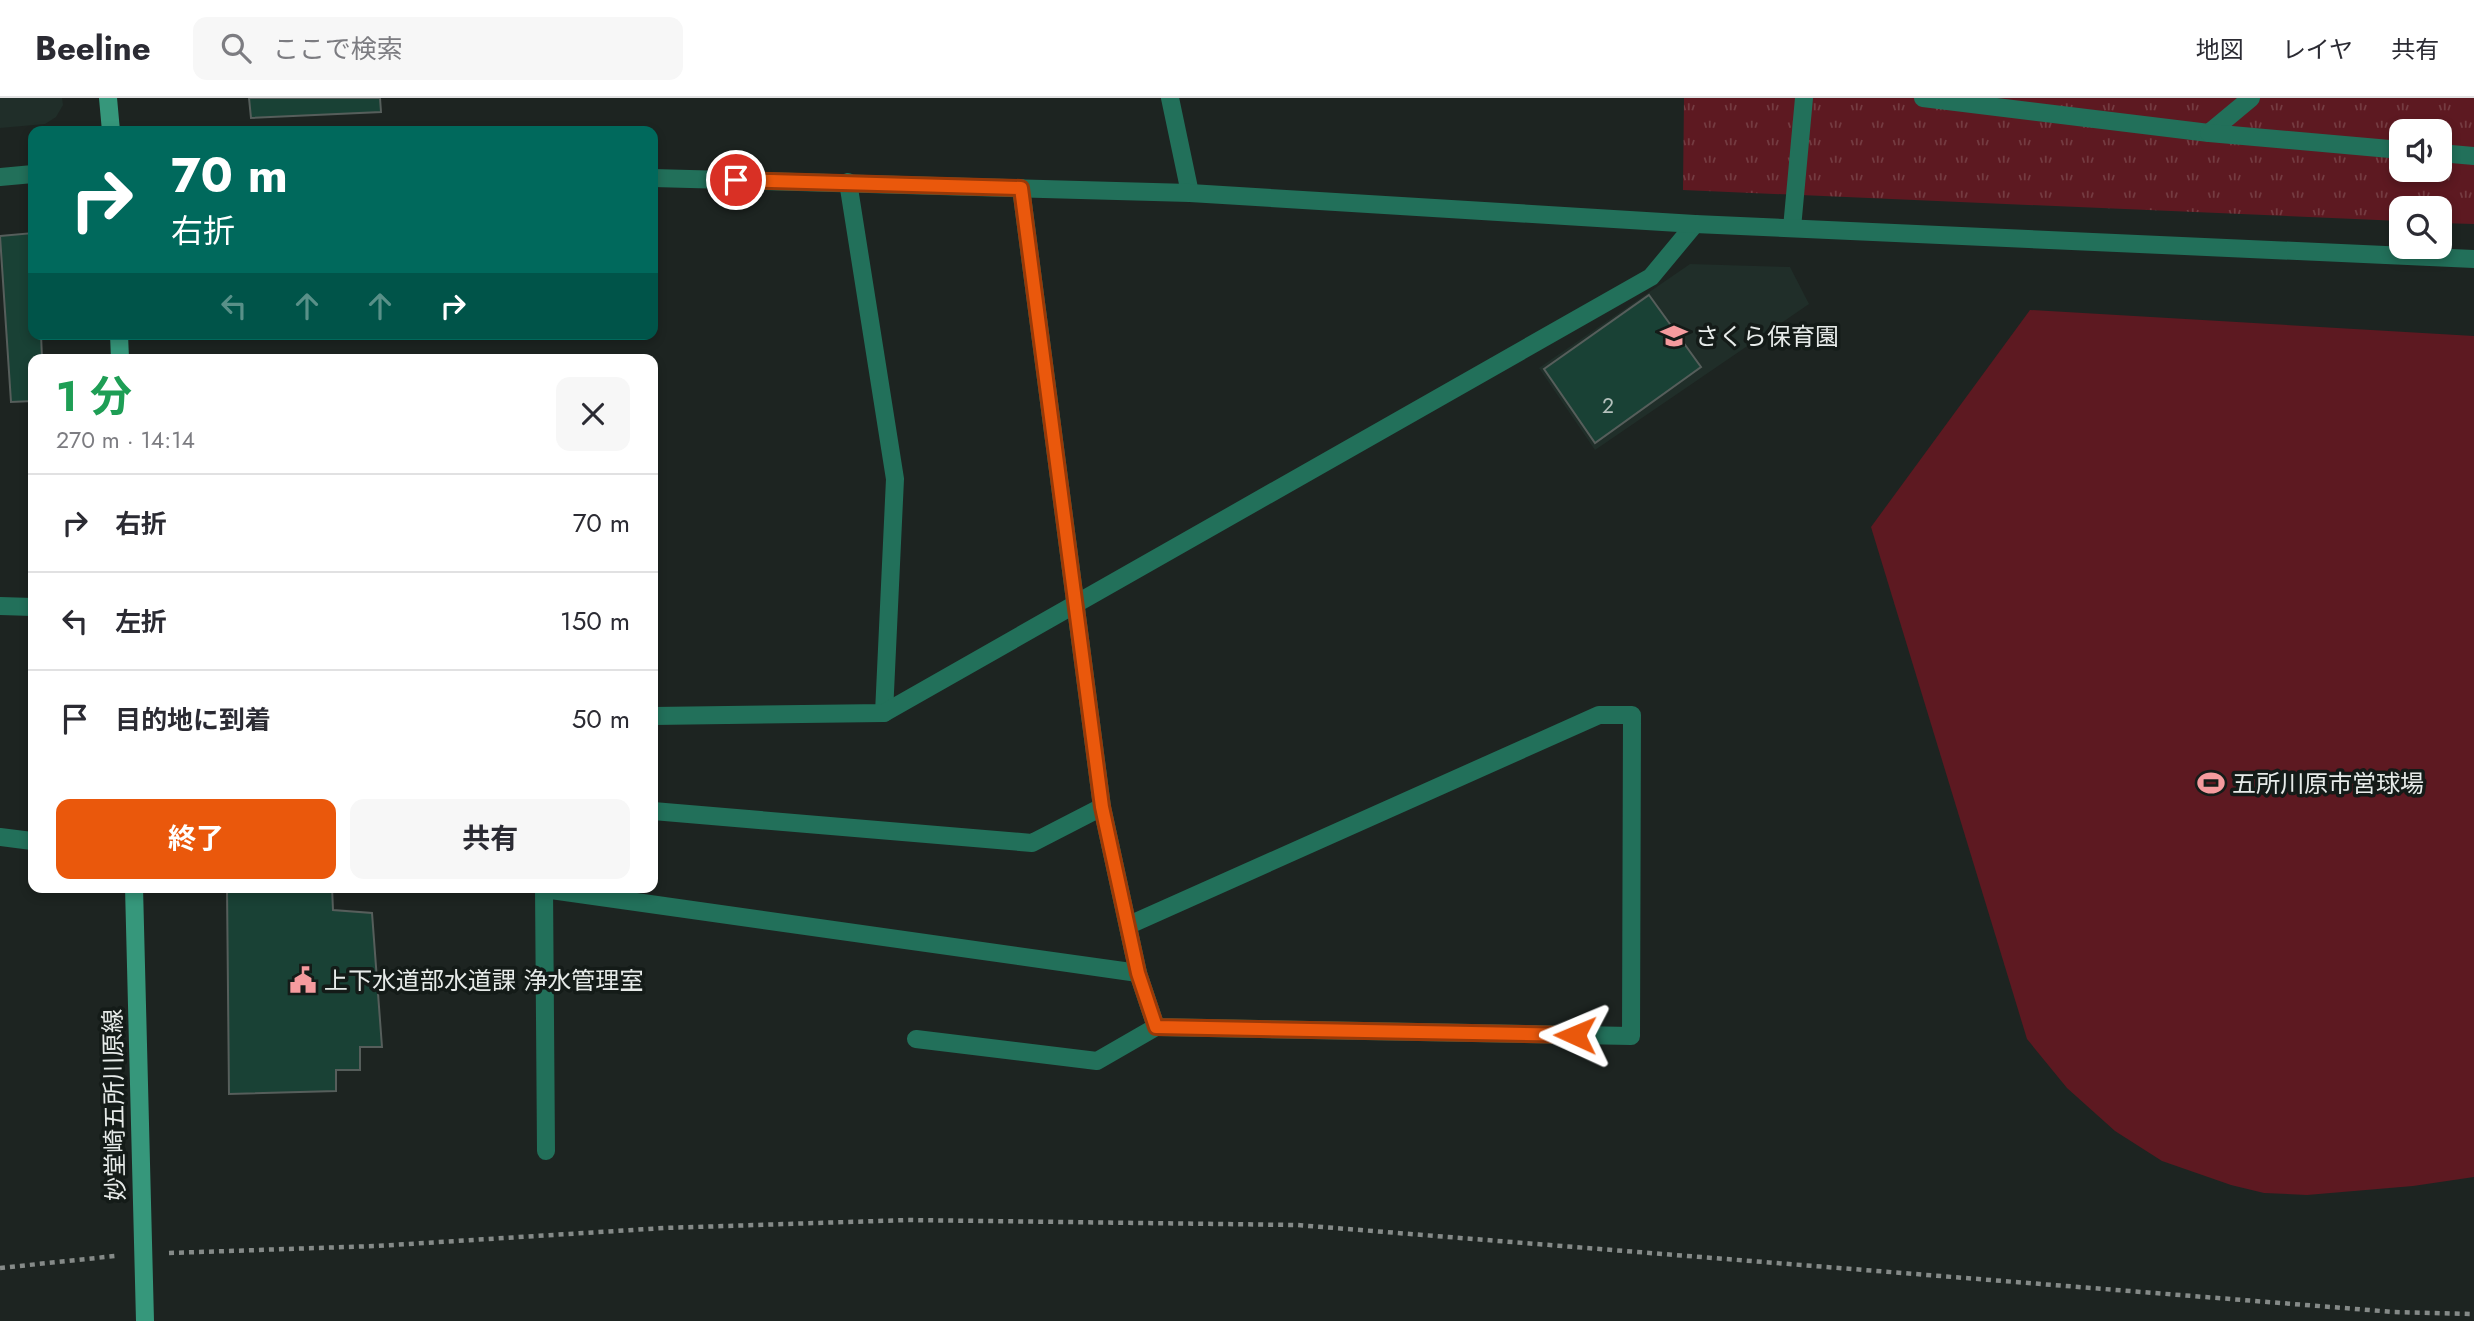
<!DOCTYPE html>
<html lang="ja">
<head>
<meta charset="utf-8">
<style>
	body { margin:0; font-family:Jost,"Noto Sans JP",sans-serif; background:#f7f7f7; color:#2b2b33; height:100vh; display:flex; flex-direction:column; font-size:26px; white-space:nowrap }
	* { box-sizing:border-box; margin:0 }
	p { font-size:23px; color:#7c7c81 }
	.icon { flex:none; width:38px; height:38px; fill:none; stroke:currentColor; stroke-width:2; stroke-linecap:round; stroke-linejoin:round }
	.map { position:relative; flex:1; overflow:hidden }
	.details { position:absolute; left:28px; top:256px; width:630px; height:539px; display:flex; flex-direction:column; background:#fff; border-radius:14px; box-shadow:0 4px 10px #0003 }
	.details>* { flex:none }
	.guide { position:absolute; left:28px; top:28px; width:630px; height:214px; border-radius:14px; box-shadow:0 4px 10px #0003; background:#00695c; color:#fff; overflow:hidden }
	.tools { position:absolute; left:2389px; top:21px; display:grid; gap:14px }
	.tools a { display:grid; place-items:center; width:63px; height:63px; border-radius:14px; background:#fff; box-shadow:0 4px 10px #0003; font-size:35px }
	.pin { position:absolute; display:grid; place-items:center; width:60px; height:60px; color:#fff; margin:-30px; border:4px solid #fff; border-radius:50%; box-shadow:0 2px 7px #0007 }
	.me { position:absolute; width:77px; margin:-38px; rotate:271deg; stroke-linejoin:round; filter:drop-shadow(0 0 5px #0008) }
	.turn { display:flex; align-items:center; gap:24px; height:147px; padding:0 28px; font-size:32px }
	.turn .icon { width:91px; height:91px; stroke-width:2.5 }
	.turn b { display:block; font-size:49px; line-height:60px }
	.lanes { display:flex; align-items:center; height:66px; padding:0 28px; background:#0003; justify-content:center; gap:35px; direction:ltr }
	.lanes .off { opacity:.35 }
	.round { display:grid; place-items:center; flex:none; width:74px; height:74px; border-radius:14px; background:#f7f7f7 }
	.headline { display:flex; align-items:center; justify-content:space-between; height:119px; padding:0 28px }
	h1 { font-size:42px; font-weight:700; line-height:52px; color:#1e9e55 }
	.primary-button { display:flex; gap:14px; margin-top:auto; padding:14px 28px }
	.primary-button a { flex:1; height:80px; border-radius:14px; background:#ea580c; color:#fff; font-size:28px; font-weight:700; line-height:80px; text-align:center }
	.primary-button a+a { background:#f7f7f7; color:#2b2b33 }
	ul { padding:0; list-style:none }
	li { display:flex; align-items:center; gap:21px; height:98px; padding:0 28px; border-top:2px solid #e1e1e2 }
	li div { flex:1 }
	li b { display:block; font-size:26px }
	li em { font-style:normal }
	header { display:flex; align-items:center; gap:42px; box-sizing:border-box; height:98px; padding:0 35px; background:#fff; border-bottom:2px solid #e1e1e2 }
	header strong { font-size:33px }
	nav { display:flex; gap:38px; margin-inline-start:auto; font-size:24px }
	.search { width:490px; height:63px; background:#f7f7f7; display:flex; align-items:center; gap:18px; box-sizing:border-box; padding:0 24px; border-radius:14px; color:#7c7c81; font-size:26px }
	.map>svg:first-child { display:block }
	.built { fill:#202e29 }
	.park { fill:url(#park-tufts); fill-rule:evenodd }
	.garden { fill:#5d1921 }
	.building { fill:#194135; stroke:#565e5b; stroke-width:2 }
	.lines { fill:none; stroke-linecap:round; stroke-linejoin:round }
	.path { stroke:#858a88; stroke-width:4.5; stroke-dasharray:5 5; stroke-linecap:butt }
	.service { stroke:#22705a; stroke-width:18 }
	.minor { stroke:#22705a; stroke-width:18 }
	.tertiary { stroke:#22705a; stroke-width:18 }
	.secondary { stroke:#36977b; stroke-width:18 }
	.route-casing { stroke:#983908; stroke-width:18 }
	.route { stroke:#ea580c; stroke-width:12 }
	.labels { text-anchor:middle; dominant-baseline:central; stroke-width:7; stroke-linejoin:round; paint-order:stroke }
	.number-label { font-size:21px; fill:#b4c0bc }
	.poi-label { font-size:24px; fill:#e7ebe9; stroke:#141b18; text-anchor:start }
	.street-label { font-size:24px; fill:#e7ebe9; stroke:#141b18 }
</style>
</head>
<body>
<header>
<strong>Beeline</strong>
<div class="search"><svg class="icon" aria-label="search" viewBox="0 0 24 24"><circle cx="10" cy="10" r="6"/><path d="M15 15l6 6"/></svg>ここで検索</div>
<nav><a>地図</a><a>レイヤ</a><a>共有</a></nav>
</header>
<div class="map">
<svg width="2474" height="1223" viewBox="0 0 2474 1223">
	<defs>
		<pattern id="park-tufts" width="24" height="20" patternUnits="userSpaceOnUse" patternTransform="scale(1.75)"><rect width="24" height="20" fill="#5d1921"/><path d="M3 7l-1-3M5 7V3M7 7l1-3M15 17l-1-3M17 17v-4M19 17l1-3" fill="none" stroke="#743b41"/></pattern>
	</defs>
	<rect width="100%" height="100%" fill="#1d2421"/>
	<!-- built -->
	<g class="built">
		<path d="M0,0H62L63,7L56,19L45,26L0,30Z"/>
		<path d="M1690,166L1790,169L1809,206L1595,352L1539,270Z"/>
	</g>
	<!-- park -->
	<path class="park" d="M1684,0H2474V126L2440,125V110H2401V123L1683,92ZM2401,33H2440V72H2401Z"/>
	<!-- garden -->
	<path class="garden" d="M2030,212L2474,238V1079L2413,1088L2307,1097L2264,1095L2231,1087L2162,1063L2115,1033L2067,990L2027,941L1871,429Z"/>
	<!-- building -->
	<g class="building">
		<path d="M249,0H380L381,14L251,20Z"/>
		<path d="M33,135V236H41L42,261H33V303L11,304L0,138Z"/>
		<path d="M1649,197L1701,269L1595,345L1544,271Z"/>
		<path d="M227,789H332L333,812L372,815L382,949H360V972H336V993L229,996Z"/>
	</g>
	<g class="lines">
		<!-- path -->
		<g class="path">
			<path d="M169,1155L376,1148L664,1130L908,1122L1297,1127L2394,1214L2474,1216"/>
			<path d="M0,1170L115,1158"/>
		</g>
		<!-- service -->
		<g class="service">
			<path d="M1923,0L2209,35L2251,0"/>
			<path d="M2209,35L2401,52"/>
			<path d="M2440,55L2474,58"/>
			<path d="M1792,130L1804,0"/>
		</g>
		<!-- minor -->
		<g class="minor">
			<path d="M1170,0L1190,95"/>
			<path d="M848,84L895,381L884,615"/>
			<path d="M1021,90L1102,709L1138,875L1156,929L1631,938L1632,617H1599L1129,827"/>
			<path d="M0,508L33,509"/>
			<path d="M653,618L884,615L1651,179L1695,126"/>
			<path d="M653,713L1032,745L1102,709"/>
			<path d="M0,739L32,743"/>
			<path d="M544,789L546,1053"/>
			<path d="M544,791L1138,875"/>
			<path d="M916,941L1097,963L1156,929"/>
		</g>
		<!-- tertiary -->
		<g class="tertiary">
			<path d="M0,79L33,76"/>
			<path d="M653,80L1190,95L1695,126L2474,161"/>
		</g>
		<!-- secondary -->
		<g class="secondary">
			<path d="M108,0L111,33"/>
			<path d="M119,236L120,261"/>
			<path d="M134,789L145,1223"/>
		</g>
	</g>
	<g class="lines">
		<defs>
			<path id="route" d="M736,82L1021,90L1102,709L1138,875L1156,929L1575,937"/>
		</defs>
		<!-- route casing -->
		<use href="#route" class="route-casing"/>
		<!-- route -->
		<use href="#route" class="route"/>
	</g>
	<!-- icons -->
	<defs>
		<symbol id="school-bare" viewBox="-9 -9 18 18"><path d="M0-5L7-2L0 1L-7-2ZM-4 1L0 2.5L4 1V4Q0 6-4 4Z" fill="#f59b9e" stroke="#141b18" stroke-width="2.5" paint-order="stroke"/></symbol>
		<symbol id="stadium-bare" viewBox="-9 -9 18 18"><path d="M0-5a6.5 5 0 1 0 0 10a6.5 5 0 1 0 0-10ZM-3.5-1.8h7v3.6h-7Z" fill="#f59b9e" stroke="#141b18" stroke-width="2.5" paint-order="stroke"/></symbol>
		<symbol id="civic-bare" viewBox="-9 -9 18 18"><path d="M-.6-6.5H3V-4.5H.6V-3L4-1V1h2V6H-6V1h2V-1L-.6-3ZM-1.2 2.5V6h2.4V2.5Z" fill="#f59b9e" stroke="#141b18" stroke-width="2.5" paint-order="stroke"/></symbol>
	</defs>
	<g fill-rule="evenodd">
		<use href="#school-bare" x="1655" y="219" width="38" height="38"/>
		<use href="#stadium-bare" x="2192" y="666" width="38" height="38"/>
		<use href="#civic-bare" x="284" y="863" width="38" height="38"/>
	</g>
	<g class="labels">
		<!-- number labels -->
		<g class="number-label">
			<text x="1608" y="308">2</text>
		</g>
		<!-- poi labels -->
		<g class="poi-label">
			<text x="1695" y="238">さくら保育園</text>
			<text x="2232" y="685">五所川原市営球場</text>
			<text x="324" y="882">上下水道部水道課 浄水管理室</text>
		</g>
		<!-- street labels -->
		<g class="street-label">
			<text transform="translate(114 1007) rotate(-91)">妙堂崎五所川原線</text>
		</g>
	</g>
</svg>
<div class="tools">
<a><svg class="icon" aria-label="sound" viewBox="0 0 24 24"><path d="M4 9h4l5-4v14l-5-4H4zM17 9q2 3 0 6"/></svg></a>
<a><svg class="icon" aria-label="search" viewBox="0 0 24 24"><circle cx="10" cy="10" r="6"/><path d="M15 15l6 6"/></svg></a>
</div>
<div class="pin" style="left:736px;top:82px;background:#d93025"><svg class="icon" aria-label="arrive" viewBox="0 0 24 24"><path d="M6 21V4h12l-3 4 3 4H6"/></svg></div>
<svg class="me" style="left:1575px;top:937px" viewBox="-20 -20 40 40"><path d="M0-17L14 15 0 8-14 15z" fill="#ea580c" stroke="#fff" stroke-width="4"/></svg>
<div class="guide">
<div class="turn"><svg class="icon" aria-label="right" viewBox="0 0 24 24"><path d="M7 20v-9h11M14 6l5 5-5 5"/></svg><div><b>70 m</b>右折</div></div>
<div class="lanes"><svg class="icon off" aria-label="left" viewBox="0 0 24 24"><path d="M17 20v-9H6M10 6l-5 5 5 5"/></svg><svg class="icon off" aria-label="ahead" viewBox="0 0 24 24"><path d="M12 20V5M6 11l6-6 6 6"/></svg><svg class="icon off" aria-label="ahead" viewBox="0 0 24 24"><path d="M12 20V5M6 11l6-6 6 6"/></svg><svg class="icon" aria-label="right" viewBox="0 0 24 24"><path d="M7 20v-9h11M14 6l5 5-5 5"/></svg></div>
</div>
<section class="details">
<div class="headline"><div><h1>1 分</h1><p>270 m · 14:14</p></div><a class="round"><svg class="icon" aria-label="close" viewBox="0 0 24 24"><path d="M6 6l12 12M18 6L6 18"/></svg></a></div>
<ul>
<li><svg class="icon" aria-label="right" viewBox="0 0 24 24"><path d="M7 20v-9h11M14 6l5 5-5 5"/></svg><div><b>右折</b></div><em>70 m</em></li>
<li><svg class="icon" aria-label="left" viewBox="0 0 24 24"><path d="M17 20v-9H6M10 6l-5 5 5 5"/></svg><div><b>左折</b></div><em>150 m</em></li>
<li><svg class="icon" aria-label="arrive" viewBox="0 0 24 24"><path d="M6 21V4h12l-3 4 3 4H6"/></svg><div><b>目的地に到着</b></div><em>50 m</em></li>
</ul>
<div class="primary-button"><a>終了</a><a>共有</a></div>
</section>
</div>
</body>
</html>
